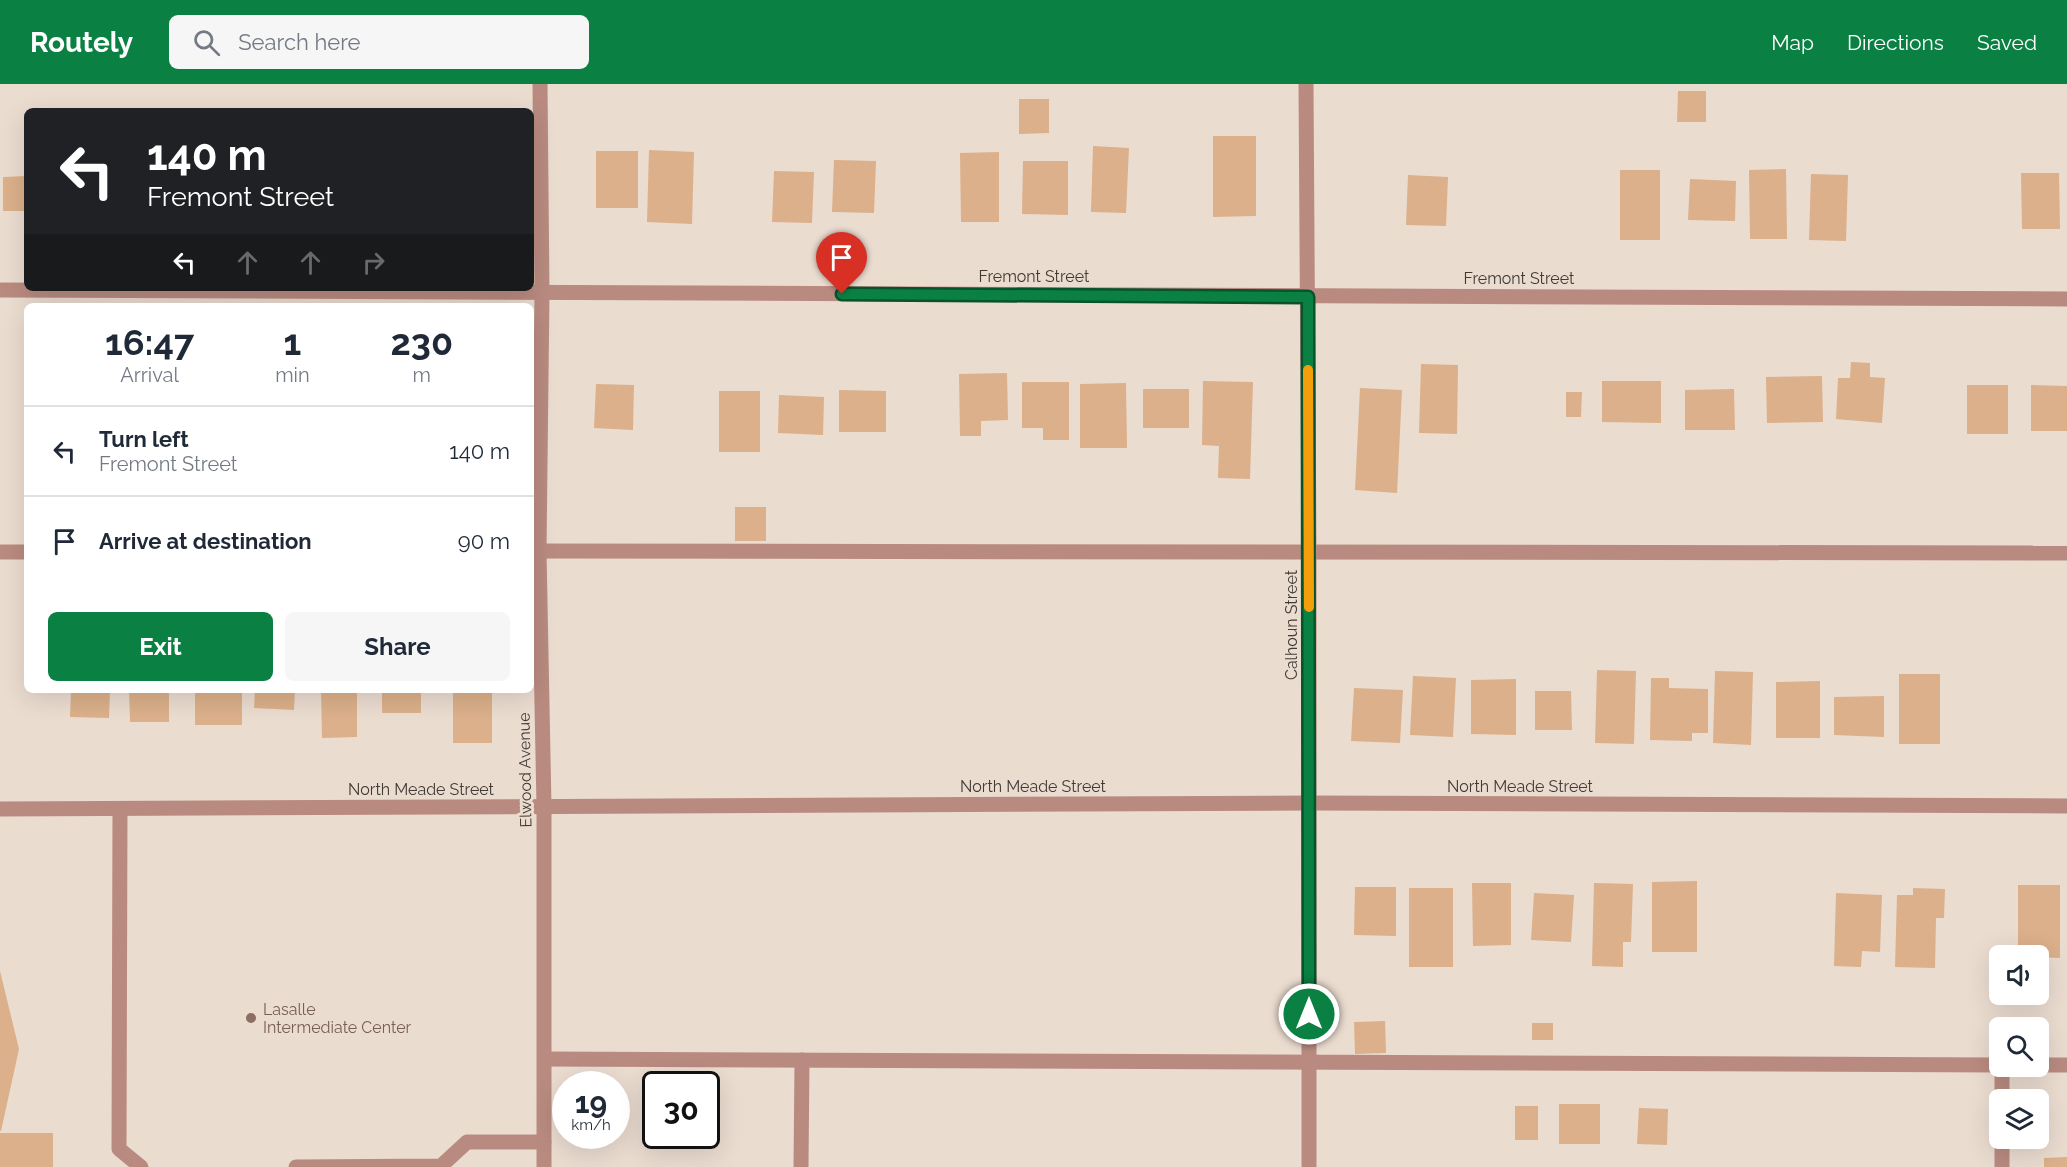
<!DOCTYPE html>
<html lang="en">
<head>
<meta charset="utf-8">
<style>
	body { margin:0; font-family:Raleway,sans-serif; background:#f6f6f7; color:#1f2937; height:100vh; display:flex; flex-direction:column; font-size:22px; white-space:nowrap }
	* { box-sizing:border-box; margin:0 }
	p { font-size:20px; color:#747a83 }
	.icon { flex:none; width:33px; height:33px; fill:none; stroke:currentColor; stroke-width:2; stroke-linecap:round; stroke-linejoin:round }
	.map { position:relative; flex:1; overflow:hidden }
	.details { position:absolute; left:24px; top:219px; width:510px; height:390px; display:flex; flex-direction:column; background:#fff; border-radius:9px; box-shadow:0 6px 24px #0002 }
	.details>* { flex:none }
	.banner { position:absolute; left:24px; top:24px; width:510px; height:183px; border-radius:9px; box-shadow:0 6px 24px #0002; background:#202124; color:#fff; overflow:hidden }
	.controls { position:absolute; left:1989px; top:861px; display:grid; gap:12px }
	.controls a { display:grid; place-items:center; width:60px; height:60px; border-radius:9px; background:#fff; box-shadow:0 6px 24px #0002; font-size:30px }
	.speed { position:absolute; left:552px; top:987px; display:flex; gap:12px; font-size:30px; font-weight:700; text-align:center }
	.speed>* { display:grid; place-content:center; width:78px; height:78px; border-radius:50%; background:#fff; box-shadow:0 6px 24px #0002; line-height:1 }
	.speed small { font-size:15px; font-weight:400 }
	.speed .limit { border:3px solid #111; border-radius:9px; background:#fff; color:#111 }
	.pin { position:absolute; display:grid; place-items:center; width:51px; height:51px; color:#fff; margin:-62px -26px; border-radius:50% 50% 50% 0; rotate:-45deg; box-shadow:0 0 6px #0007 }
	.pin .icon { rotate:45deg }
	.me { position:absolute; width:66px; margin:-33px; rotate:0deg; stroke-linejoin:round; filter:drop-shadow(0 0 4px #0008) }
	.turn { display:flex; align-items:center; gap:21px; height:126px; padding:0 24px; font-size:27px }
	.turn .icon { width:78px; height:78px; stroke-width:2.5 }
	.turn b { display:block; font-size:42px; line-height:51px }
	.lanes { display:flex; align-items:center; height:57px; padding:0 24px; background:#0003; justify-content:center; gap:30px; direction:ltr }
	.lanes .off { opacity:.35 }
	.eta { display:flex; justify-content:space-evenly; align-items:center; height:102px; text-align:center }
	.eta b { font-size:36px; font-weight:700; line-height:42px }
	.button { display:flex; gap:12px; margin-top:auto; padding:12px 24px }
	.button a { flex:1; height:69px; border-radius:9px; background:#0b8043; color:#fff; font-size:24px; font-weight:700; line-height:69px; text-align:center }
	.button a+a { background:#f6f6f7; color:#1f2937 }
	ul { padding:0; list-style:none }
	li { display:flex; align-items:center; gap:18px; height:90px; padding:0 24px; border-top:2px solid #e0e1e3 }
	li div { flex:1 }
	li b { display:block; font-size:22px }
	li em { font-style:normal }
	header { display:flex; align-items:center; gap:36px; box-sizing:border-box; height:84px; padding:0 30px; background:#0b8043; color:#fff }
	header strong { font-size:28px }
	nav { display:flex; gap:33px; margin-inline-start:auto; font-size:21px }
	.search { width:420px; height:54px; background:#f6f6f7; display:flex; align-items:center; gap:15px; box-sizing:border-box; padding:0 21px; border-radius:9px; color:#747a83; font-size:22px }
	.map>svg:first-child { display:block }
	.building { fill:#dbb08a }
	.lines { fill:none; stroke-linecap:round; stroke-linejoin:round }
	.minor { stroke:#b98b80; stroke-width:15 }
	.route-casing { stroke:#07532c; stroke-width:15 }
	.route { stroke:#0b8043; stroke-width:10 }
	.slow { stroke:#f59e0b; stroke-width:10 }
	.education-dot { fill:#8d6e63; stroke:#ebdcd0; stroke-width:2 }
	.labels { text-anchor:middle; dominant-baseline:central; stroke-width:6; stroke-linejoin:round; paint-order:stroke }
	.street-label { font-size:16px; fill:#413b36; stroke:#ebdcd0 }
	.education-label { font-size:16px; fill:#785e54; stroke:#ebdcd0; text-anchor:start }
</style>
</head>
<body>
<header>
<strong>Routely</strong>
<div class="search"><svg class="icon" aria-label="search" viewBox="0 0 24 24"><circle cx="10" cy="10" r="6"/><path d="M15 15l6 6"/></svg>Search here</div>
<nav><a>Map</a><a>Directions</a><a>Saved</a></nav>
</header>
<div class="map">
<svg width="2067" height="1083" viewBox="0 0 2067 1083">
	<rect width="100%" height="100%" fill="#ebdcd0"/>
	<!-- building -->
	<g class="building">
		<path d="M1678,7H1706V38H1677Z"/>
		<path d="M1019,15H1049V49L1019,50Z"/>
		<path d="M1213,52H1256V132L1213,133Z"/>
		<path d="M1093,62L1129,64L1126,129L1091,128Z"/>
		<path d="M649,66L694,68L692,140L647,138Z"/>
		<rect x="596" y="67" width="42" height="57"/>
		<path d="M999,68V138H961L960,69Z"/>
		<path d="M834,76L876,77L874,129L832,128Z"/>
		<path d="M1023,77H1068V131L1022,130Z"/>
		<path d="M1786,85L1787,155H1750L1749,86Z"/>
		<rect x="1620" y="86" width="40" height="70"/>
		<path d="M774,87L814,88L812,139L772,138Z"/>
		<path d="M2021,89H2059L2060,145H2022Z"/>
		<path d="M1811,90L1848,91L1846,157L1809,156Z"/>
		<path d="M1408,91L1448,93L1446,142L1406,141Z"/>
		<path d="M27,92V127H3V93Z"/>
		<path d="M1690,95L1736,97L1735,137L1688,136Z"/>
		<path d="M1851,278L1870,279V293L1885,294L1882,339L1836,335L1838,294H1850Z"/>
		<path d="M1421,280L1458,281L1457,350L1419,349Z"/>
		<path d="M1007,289L1008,336L981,337V352H960L959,290Z"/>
		<path d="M1822,292L1823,338L1767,339L1766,293Z"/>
		<path d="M1203,297L1253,298L1250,395L1218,394L1219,362L1202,361Z"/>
		<path d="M1602,297H1661V339L1602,338Z"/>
		<path d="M1022,298H1069V356H1043V344H1022Z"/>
		<path d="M1126,299L1127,364H1080V300Z"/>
		<path d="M596,300L634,301L633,346L594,344Z"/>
		<rect x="1967" y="301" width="41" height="49"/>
		<path d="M2031,301L2067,302V347H2031Z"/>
		<path d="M1360,304L1402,306L1397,409L1355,406Z"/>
		<rect x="1143" y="305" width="46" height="39"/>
		<path d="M1734,305L1735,346H1685V306Z"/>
		<path d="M839,306L886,307V348H839Z"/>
		<rect x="719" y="307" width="41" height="61"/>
		<path d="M1566,308H1582L1581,333H1566Z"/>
		<path d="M779,311L824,313L823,351L778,349Z"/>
		<rect x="735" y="423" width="31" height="34"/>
		<path d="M1597,586L1636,587L1634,660L1595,659Z"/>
		<path d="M1715,587L1753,588L1751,661L1713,659Z"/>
		<rect x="1899" y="590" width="41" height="70"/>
		<path d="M1413,592L1456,594L1453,653L1410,651Z"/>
		<path d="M1651,594H1669V604L1708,605V649H1692V657L1650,656Z"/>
		<path d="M1516,595V651L1471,650V596Z"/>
		<path d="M1820,597V654H1776V598Z"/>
		<path d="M1354,604L1403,606L1400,659L1351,657Z"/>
		<path d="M71,606H110L109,634L70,633Z"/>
		<path d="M129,606H169V638H130Z"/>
		<rect x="195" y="606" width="47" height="35"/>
		<path d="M255,606H295L294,626L254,624Z"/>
		<path d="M321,606H357V653L322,654Z"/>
		<rect x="382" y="606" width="39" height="23"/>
		<rect x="453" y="606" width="39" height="53"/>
		<path d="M1535,607H1571L1572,646H1535Z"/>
		<path d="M1884,612V653L1834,651V613Z"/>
		<path d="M1697,797V868H1652V798Z"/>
		<path d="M1472,799H1511V861L1473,862Z"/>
		<path d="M1594,799L1633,800L1631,858H1623V883L1592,882Z"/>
		<path d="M2018,801H2060V874L2018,872Z"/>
		<path d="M1355,803H1396V852L1354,851Z"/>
		<rect x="1409" y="804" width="44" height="79"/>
		<path d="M1913,804L1945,805L1944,834H1936L1935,884L1895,883L1897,811H1913Z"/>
		<path d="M1534,809L1574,811L1571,858L1531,856Z"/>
		<path d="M1836,809L1882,811L1880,868L1862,867L1861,883L1834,882Z"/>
		<path d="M0,887L19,965L1,1047H0Z"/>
		<path d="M1385,937L1386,969L1355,970L1354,938Z"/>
		<rect x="1532" y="939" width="21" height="17"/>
		<rect x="1559" y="1020" width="41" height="40"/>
		<rect x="1515" y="1022" width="23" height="34"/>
		<path d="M1639,1024L1668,1025L1667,1061L1637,1060Z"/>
		<rect x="0" y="1049" width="53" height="34"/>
		<path d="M2067,1073V1083H2044V1074Z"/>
	</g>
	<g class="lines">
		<!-- minor -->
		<g class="minor">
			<path d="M540,0L542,209L539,467L544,723V1083"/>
			<path d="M1306,0L1309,468V1083"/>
			<path d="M0,206L2067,215"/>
			<path d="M531,467L2067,469"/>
			<path d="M0,468H27"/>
			<path d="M0,725L1309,719L2067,722"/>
			<path d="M120,725L119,1065L141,1083"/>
			<path d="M545,975L2000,981"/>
			<path d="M2038,981H2067"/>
			<path d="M2002,982V1016"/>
			<path d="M2002,1054V1083"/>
			<path d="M296,1083L441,1082L467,1058H544"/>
			<path d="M801,1083L802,976"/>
		</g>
	</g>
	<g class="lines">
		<defs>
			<path id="route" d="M842,210L1308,213L1309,930"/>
		</defs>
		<!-- route casing -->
		<use href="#route" class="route-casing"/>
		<!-- route -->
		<use href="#route" class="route"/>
		<!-- slow -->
		<path class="slow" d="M1308,286L1309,523"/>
	</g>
	<!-- markers -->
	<circle class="education-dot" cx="251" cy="934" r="6"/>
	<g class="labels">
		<!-- street labels -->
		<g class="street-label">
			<text x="1034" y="192">Fremont Street</text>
			<text x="1519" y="194">Fremont Street</text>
			<text transform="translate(1291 541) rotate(-90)">Calhoun Street</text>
			<text transform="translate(525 686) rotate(-91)">Elwood Avenue</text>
			<text x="1033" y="702">North Meade Street</text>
			<text x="1520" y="702">North Meade Street</text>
			<text x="421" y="705">North Meade Street</text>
		</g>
		<!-- education labels -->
		<g class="education-label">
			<text x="263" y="925">Lasalle<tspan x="263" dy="18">Intermediate Center</tspan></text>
		</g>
	</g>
</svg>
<div class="controls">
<a><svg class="icon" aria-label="sound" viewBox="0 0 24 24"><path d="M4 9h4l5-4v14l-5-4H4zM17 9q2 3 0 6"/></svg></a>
<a><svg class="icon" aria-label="search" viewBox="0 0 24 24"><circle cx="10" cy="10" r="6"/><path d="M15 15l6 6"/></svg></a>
<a><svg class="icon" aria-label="layers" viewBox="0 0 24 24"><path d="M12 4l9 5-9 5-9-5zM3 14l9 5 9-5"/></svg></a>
</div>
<div class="speed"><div>19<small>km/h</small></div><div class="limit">30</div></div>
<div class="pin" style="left:842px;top:210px;background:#d93025"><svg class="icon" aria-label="arrive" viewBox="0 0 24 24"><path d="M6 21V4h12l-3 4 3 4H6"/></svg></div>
<svg class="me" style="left:1309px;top:930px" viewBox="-20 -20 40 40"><circle r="17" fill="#0b8043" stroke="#fff" stroke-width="3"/><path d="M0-11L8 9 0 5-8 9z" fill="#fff"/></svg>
<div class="banner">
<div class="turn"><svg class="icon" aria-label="left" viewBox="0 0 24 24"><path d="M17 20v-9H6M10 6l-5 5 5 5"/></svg><div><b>140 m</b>Fremont Street</div></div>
<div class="lanes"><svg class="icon" aria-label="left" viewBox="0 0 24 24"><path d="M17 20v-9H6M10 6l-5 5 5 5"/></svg><svg class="icon off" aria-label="ahead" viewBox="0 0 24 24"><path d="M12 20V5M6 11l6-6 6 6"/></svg><svg class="icon off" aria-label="ahead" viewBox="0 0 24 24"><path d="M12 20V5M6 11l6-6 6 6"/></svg><svg class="icon off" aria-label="right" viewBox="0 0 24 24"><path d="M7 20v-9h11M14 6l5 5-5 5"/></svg></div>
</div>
<section class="details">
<div class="eta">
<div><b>16:47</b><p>Arrival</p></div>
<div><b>1</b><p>min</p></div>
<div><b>230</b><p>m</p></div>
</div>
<ul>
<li><svg class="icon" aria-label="left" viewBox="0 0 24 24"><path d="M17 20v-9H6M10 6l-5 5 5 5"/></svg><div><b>Turn left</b><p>Fremont Street</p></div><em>140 m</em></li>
<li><svg class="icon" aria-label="arrive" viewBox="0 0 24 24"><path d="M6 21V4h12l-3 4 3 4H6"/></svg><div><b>Arrive at destination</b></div><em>90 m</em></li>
</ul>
<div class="button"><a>Exit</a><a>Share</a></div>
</section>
</div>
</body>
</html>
